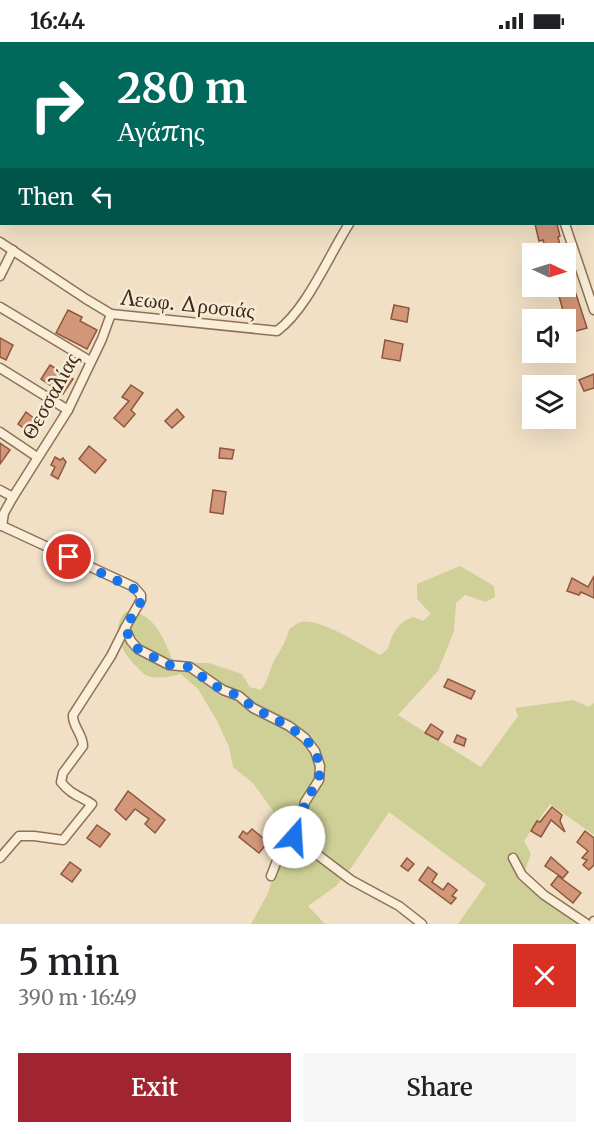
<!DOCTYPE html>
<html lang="en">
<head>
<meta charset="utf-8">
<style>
	body { margin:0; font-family:Merriweather,serif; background:#f6f6f6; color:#202124; height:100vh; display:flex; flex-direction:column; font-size:22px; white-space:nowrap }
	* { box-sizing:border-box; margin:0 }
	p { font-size:20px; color:#757577 }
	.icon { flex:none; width:33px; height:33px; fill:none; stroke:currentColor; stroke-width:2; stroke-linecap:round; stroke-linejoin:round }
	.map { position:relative; height:882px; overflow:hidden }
	.drawer { display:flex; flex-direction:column; background:#fff; flex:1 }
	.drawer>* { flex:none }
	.banner { position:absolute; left:0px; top:0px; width:594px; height:183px; box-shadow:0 6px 24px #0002; background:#00695c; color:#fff; overflow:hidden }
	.needle { width:39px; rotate:94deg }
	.controls { position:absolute; left:522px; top:201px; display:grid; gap:12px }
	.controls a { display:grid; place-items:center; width:54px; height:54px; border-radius:0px; background:#fff; box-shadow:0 6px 24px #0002; font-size:30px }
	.pin { position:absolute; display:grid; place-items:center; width:51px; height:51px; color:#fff; margin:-26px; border:3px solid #fff; border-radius:50%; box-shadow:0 2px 6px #0007 }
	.me { position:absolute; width:66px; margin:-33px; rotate:19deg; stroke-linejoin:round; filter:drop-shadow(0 0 4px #0008) }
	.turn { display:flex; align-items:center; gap:21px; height:126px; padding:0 18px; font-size:27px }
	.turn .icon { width:78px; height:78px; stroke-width:2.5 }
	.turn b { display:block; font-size:42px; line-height:51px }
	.then { display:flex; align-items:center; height:57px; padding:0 18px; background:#0003; gap:12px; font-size:22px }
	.round { display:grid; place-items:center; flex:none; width:63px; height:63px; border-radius:0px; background:#f6f6f6 }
	.headline { display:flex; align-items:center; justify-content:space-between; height:102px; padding:0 18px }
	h1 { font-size:36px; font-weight:600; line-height:45px }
	.cta { display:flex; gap:12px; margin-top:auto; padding:12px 18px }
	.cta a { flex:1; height:69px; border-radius:0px; background:#a12530; color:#fff; font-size:24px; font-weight:600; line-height:69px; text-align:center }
	.cta a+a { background:#f6f6f6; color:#202124 }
	.status { display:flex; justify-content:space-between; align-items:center; height:42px; padding:0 30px; background:#fff; direction:ltr }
	.status svg { height:16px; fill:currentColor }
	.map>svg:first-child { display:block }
	.green { fill:#ced097 }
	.building { fill:#d29678; stroke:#8e573d; stroke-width:1.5 }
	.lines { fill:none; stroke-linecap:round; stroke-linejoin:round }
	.minor-casing { stroke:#8e7159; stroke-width:11 }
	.minor { stroke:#fbeed9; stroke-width:8 }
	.route { stroke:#1a73e8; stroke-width:10; stroke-dasharray:0 18 }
	.labels { text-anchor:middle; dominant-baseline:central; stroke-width:5; stroke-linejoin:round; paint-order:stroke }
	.street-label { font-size:21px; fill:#3d2a1e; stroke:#f8ebd5 }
</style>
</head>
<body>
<div class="status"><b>16:44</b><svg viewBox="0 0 49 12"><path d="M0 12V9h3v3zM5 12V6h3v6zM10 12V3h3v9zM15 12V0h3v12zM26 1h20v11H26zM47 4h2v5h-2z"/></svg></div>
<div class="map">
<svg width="594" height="882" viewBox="0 0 594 882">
	<rect width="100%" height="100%" fill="#f1e0c5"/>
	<!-- green -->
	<path class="green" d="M460,524L494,544L495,555L486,560L465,553L456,561L454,589L438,629L398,673L481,725L518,674L515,666L573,658L589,665L594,661V793L550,762L524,799L531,812L521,839L578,882H458L486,842L389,770L351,826L336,844L308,864L325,882H251L268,851L277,822L293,801L290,789L276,773L253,741L233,725L229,705L217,679L198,647L181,632C170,635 159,637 148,634C143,632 140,628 137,625C122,611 110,588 125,570C152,567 164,596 172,617L185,621H209L242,632L250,645L261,648C269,638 270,625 276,615C283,604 285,601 289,588C292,585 297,581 301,580C320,576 363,604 380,613L388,607C392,591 398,580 413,575L423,579L431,572L417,557V542Z"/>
	<!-- building -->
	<g class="building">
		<path d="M535,182H557L560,194L558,195L562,212H547L543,198L539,199Z"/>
		<path d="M575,249L587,286L569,291L559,254Z"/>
		<path d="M394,263L409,266L407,280L391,277Z"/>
		<path d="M68,268L82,275L80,279L97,288L87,307L56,291Z"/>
		<path d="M0,296L13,303L6,318L0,315Z"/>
		<path d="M385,298L403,302L400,319L382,316Z"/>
		<path d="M50,323L73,337L63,352L41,337Z"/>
		<path d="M594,332V346L584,349L579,338Z"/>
		<path d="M131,343L143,351L131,368L135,372L124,385L114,376L129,359L122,355Z"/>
		<path d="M177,367L184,375L172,386L165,379Z"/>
		<path d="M26,370L40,381L32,392L18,382Z"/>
		<path d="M0,401L10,408L0,422Z"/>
		<path d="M89,404L106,418L95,431L79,417Z"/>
		<path d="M220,406L234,408L232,417L219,416Z"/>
		<path d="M55,415L60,418L63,416L66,420L58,437L51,433L55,425L51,423Z"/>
		<path d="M213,448L226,450L223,472L210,470Z"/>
		<path d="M594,534V556L581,550L579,553L567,549L572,536L588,545Z"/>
		<path d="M448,637L475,649L471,657L444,645Z"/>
		<path d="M431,682L443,690L438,698L425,691Z"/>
		<path d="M457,693L466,697L464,704L454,700Z"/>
		<path d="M128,749L165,778L155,791L145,782L149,777L135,767L126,778L115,768Z"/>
		<path d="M552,765L562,773L560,779L565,790L551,778L541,795L531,789L537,779L540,780Z"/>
		<path d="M97,783L110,792L100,805L87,796Z"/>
		<path d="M252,787L268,800L259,811L239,795L243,789L247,792Z"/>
		<path d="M585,789L594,796V823L589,828L583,823L587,818L582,816L588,809L577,800Z"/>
		<path d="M551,815L568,830L563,836L545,824Z"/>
		<path d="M407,816L414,822L408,829L401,824Z"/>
		<path d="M70,820L81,828L72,840L61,832Z"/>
		<path d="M428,825L437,832L432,840L443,848L448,841L457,848L452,854L456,856L451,862L419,838Z"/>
		<path d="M558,834L581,851L573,861L551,843Z"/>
	</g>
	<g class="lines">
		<defs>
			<g id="minor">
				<path d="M98,0L100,2"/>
				<path d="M317,0L319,2"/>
				<path d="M205,2V0"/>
				<path d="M458,2L459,0"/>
				<path d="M547,2L548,0"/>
				<path d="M592,96L594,94"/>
				<path d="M592,158L594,159"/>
				<path d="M565,182L594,268"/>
				<path d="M0,200L86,257L111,272L277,289C307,267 329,213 349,182"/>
				<path d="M0,234L13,208"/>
				<path d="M0,265L90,319"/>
				<path d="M0,326L68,368"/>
				<path d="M0,390L37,415"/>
				<path d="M0,448L13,455"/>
				<path d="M0,483L134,545L141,553V558L125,586L131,599L138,607L169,623L190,625L223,648L239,654L253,666L289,684L305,696L315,709L320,724L319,738L305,760L298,788L276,821L271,834"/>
				<path d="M2,484L4,471L13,455L68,368L102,297L111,272"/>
				<path d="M294,795L351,838L399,864L422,882"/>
				<path d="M0,816L19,794H34L63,798L92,762C80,754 70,752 61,740L63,731L83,704C83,692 72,684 73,673L111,614L125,586"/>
				<path d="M513,816L522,833L544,853L587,882"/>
				<path d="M593,882L594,879"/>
			</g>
		</defs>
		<!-- minor casing -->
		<use href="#minor" class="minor-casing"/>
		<!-- minor -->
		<use href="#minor" class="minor"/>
	</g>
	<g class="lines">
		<!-- route -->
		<path class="route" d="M69,515L138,549L141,553L140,562L125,586L131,599L138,607L169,623L190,625L210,641L223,648L239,654L254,666L288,684L305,696L315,709L320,724L319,738L305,760L302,777L294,795"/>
	</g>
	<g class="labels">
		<!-- street labels -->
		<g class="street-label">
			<text transform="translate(188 262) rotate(6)">Λεωφ. Δροσιάς</text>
			<text transform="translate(50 354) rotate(-61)">Θεσσαλίας</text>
		</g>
	</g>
</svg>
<div class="controls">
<a><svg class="needle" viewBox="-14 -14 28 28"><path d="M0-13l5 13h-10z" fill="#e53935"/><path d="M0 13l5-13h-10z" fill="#757577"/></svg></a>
<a><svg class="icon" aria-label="sound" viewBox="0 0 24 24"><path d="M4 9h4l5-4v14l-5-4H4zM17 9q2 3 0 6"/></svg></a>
<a><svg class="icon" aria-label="layers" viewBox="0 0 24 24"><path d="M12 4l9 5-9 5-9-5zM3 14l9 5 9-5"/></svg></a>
</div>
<div class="pin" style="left:69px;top:515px;background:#d93025"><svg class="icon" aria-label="arrive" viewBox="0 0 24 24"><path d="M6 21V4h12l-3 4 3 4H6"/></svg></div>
<svg class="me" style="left:294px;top:795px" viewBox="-20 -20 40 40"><circle r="19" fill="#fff"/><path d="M0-13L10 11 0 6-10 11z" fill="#1a73e8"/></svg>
<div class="banner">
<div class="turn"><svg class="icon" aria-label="right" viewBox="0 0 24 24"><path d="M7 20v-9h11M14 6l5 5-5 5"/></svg><div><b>280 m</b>Αγάπης</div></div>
<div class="then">Then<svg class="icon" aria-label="left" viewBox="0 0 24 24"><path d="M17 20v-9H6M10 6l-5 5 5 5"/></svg></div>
</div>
</div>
<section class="drawer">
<div class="headline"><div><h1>5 min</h1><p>390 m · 16:49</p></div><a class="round" style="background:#d93025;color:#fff"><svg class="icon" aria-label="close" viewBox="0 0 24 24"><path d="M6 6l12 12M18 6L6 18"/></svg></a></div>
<div class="cta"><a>Exit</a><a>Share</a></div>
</section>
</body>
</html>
